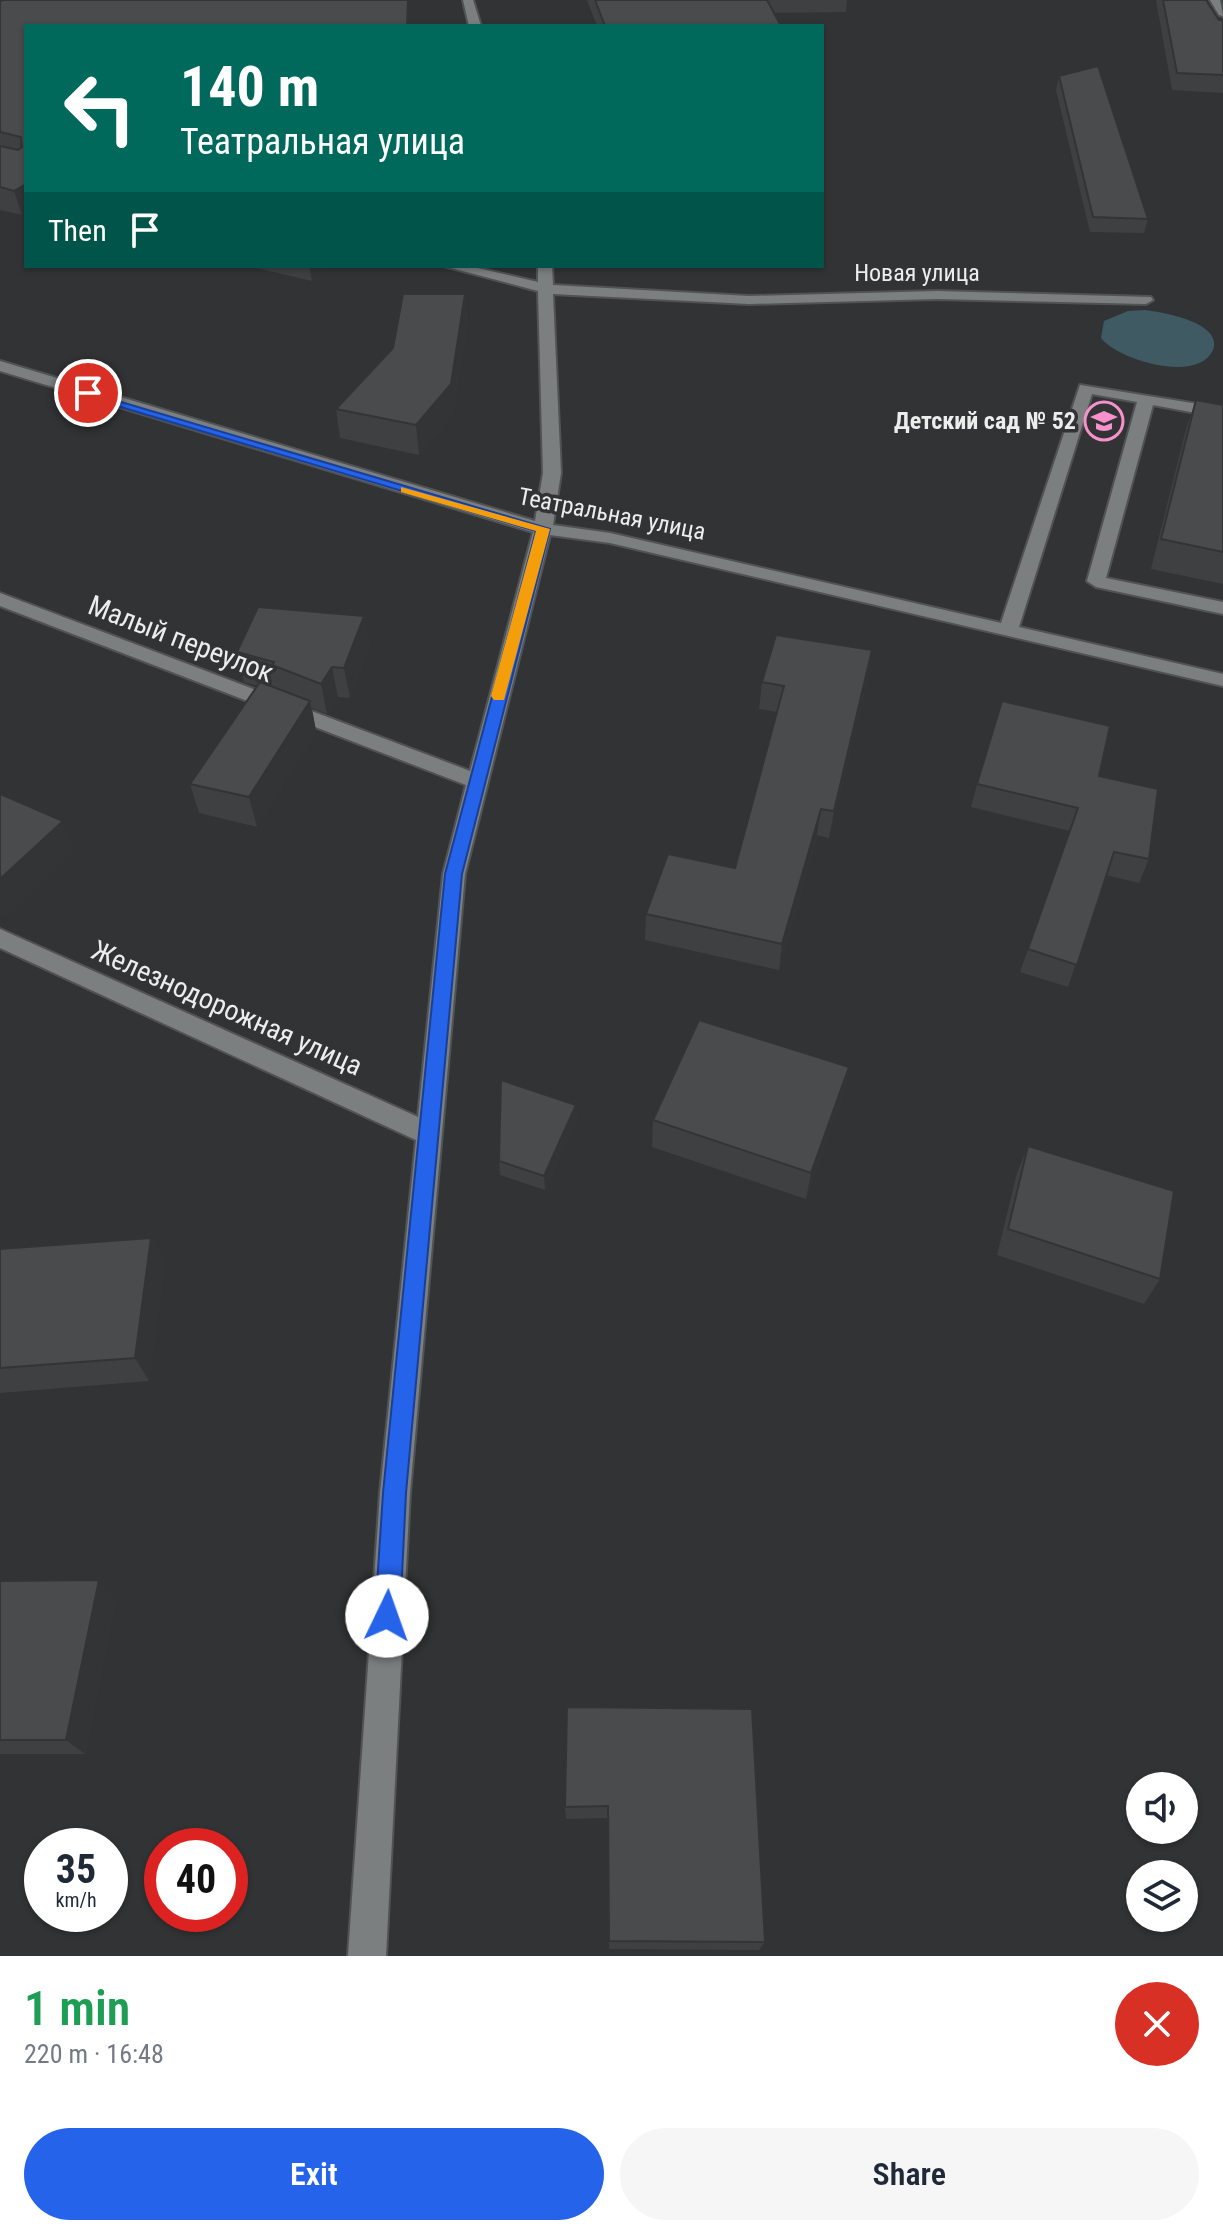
<!DOCTYPE html>
<html lang="en">
<head>
<meta charset="utf-8">
<style>
	body { margin:0; font-family:"Roboto Condensed",sans-serif; background:#f6f6f7; color:#1f2937; height:100vh; display:flex; flex-direction:column; font-size:30px; white-space:nowrap }
	* { box-sizing:border-box; margin:0 }
	p { font-size:26px; color:#747a83 }
	.icon { flex:none; width:44px; height:44px; fill:none; stroke:currentColor; stroke-width:2; stroke-linecap:round; stroke-linejoin:round }
	.map { position:relative; height:1956px; overflow:hidden }
	.panel { display:flex; flex-direction:column; background:#fff; flex:1 }
	.panel>* { flex:none }
	.guide { position:absolute; left:24px; top:24px; width:800px; height:244px; border-radius:0px; box-shadow:0 2px 6px #0004; background:#00695c; color:#fff; overflow:hidden }
	.tools { position:absolute; left:1126px; top:1772px; display:grid; gap:16px }
	.tools a { display:grid; place-items:center; width:72px; height:72px; border-radius:50%; background:#fff; box-shadow:0 2px 6px #0004; font-size:40px }
	.speed { position:absolute; left:24px; top:1828px; display:flex; gap:16px; font-size:40px; font-weight:700; text-align:center }
	.speed>* { display:grid; place-content:center; width:104px; height:104px; border-radius:50%; background:#fff; box-shadow:0 2px 6px #0004; line-height:1 }
	.speed small { font-size:20px; font-weight:400 }
	.speed .limit { border:12px solid #d22; background:#fff; color:#111 }
	.pin { position:absolute; display:grid; place-items:center; width:68px; height:68px; color:#fff; margin:-34px; border:4px solid #fff; border-radius:50%; box-shadow:0 2px 8px #0007 }
	.me { position:absolute; width:88px; margin:-44px; rotate:3deg; stroke-linejoin:round; filter:drop-shadow(0 0 6px #0008) }
	.turn { display:flex; align-items:center; gap:28px; height:168px; padding:0 24px; font-size:36px }
	.turn .icon { width:104px; height:104px; stroke-width:2.5 }
	.turn b { display:block; font-size:56px; line-height:68px }
	.then { display:flex; align-items:center; height:76px; padding:0 24px; background:#0003; gap:16px; font-size:30px }
	.round { display:grid; place-items:center; flex:none; width:84px; height:84px; border-radius:42px; background:#f6f6f7 }
	.headline { display:flex; align-items:center; justify-content:space-between; height:136px; padding:0 24px }
	h1 { font-size:48px; font-weight:600; line-height:60px; color:#1e9e55 }
	.cta { display:flex; gap:16px; margin-top:auto; padding:16px 24px }
	.cta a { flex:1; height:92px; border-radius:48px; background:#2563eb; color:#fff; font-size:32px; font-weight:600; line-height:92px; text-align:center }
	.cta a+a { background:#f6f6f7; color:#1f2937 }
	.map>svg:first-child { display:block }
	.green { fill:#3f5a63 }
	.lines { fill:none; stroke-linecap:round; stroke-linejoin:round }
	.minor-casing { stroke:#505253; stroke-width:4 }
	.minor { fill:#7c7f80; fill-rule:evenodd }
	.wall { fill:#3f4042 }
	.shaded-wall { fill:#333436 }
	.building { fill:#494b4d; stroke:#333436; stroke-width:2 }
	.route { fill:#2563eb; stroke:#184099; stroke-width:2 }
	.slow { fill:#f59e0b }
	.labels { text-anchor:middle; dominant-baseline:central; stroke-width:7; stroke-linejoin:round; paint-order:stroke }
	.far-street-label { font-size:24px; fill:#eceeee; stroke:#313334 }
	.far-poi-label { font-size:24px; font-weight:bold; fill:#eceeee; stroke:#313334; text-anchor:end }
	.street-label { font-size:28px; fill:#eceeee; stroke:#313334 }
</style>
</head>
<body>
<div class="map">
<svg width="1223" height="1956" viewBox="0 0 1223 1956">
	<rect width="100%" height="100%" fill="#313334"/>
	<!-- green -->
	<path class="green" d="M1145,310C1161,312 1223,322 1213,350C1198,384 1118,360 1101,338L1104,321L1128,311Z"/>
	<g class="lines">
		<defs>
			<g id="minor">
				<path d="M463,0H473L481,26H469Z"/>
				<path d="M1210,0H1220L1223,16L1219,15Z"/>
				<path d="M444,266H469L538,282V266H552L553,285L749,296L937,291L1151,297L1153,300L1146,304L937,299L749,304L553,294L561,473L553,525L610,533L1001,623L1080,385L1223,408V418L1153,405L1106,578L1223,602V614L1096,587L1087,581L1137,402L1092,394L1019,627L1223,674V686L610,543L550,535L465,874L410,1493L386,1956H348L380,1493L416,1140L0,948V929L418,1117L443,874L466,785L0,606V593L470,771L533,532L0,371V361L535,521L543,473L538,291Z"/>
			</g>
		</defs>
		<!-- minor casing -->
		<use href="#minor" class="minor-casing"/>
		<!-- minor -->
		<use href="#minor" class="minor"/>
	</g>
	<!-- wall -->
	<g class="wall">
		<path d="M587,0H847L846,12L774,13L781,26H597Z"/>
		<path d="M1156,0H1206L1219,20H1223V93L1172,90Z"/>
		<path d="M0,2L410,9L26,26L22,215L0,210Z"/>
		<path d="M1059,76L1148,219L1144,233L1090,232L1056,90Z"/>
		<path d="M248,266H331L312,281Z"/>
		<path d="M465,294L467,322L453,413L419,455L340,438L336,409Z"/>
		<path d="M1196,400L1223,405V584L1151,569L1186,429Z"/>
		<path d="M364,616L369,646L350,698L338,697L327,714L312,708L316,731L257,827L199,813L190,784L258,686L244,682L237,652Z"/>
		<path d="M872,650L868,677L829,838L817,835L779,970L645,940L646,914L735,868L777,712L759,709L762,682Z"/>
		<path d="M1099,776L1149,859L1139,883L1106,875L1068,987L1020,972L1070,831L971,807L977,784Z"/>
		<path d="M849,1067L843,1094L806,1199L652,1147L653,1120Z"/>
		<path d="M576,1105L577,1120L545,1190L500,1175L499,1161Z"/>
		<path d="M1028,1146L1160,1279L1144,1304L997,1255L1017,1173Z"/>
		<path d="M151,1238L164,1263L149,1381L0,1393V1249Z"/>
		<path d="M0,1581L116,1599L85,1754H0Z"/>
		<path d="M567,1707L765,1942L759,1950L609,1949L608,1818L566,1819L565,1807Z"/>
	</g>
	<!-- shaded-wall -->
	<g class="shaded-wall">
		<path d="M408,0H409L410,9V26H407Z"/>
		<path d="M26,184V213L22,215L14,191Z"/>
		<path d="M309,266H331L312,281Z"/>
		<path d="M465,294L467,322L453,413L419,455L416,425Z"/>
		<path d="M364,616L369,646L350,698L344,668Z"/>
		<path d="M872,650L868,677L829,838L834,811Z"/>
		<path d="M332,667L338,697L327,714L321,684Z"/>
		<path d="M310,701L316,731L257,827L249,797Z"/>
		<path d="M821,809L817,835L779,970L782,944Z"/>
		<path d="M63,821L75,851L5,918L0,908V879Z"/>
		<path d="M849,1067L843,1094L806,1199L811,1173Z"/>
		<path d="M576,1105L577,1120L545,1190L544,1176Z"/>
		<path d="M151,1238L164,1263L149,1381L135,1358Z"/>
		<path d="M99,1580L116,1599L85,1754L66,1740Z"/>
	</g>
	<!-- building -->
	<g class="building">
		<path d="M2,0H408L407,26H26V184L14,191L0,187V146L18,150L22,147L21,137L0,132V2Z"/>
		<path d="M595,0H767L781,26H605Z"/>
		<path d="M1163,0H1206L1219,20H1223V75L1177,73Z"/>
		<path d="M1098,66L1148,219L1093,217L1059,76Z"/>
		<path d="M403,294H465L451,384L416,425L336,409L393,348Z"/>
		<path d="M1196,400L1223,405V552L1161,539Z"/>
		<path d="M258,607L364,616L344,668L332,667L321,684L272,665L274,662L237,652Z"/>
		<path d="M776,635L872,650L834,811L821,809L782,944L646,914L668,854L735,868L784,686L762,682Z"/>
		<path d="M260,682L310,701L249,797L190,784Z"/>
		<path d="M1002,701L1110,726L1099,776L1158,789L1149,859L1114,852L1077,965L1028,949L1078,808L977,784Z"/>
		<path d="M0,794L63,821L0,879Z"/>
		<path d="M699,1020L849,1067L811,1173L653,1120Z"/>
		<path d="M501,1080L576,1105L544,1176L499,1161Z"/>
		<path d="M1028,1146L1174,1191L1160,1279L1008,1229Z"/>
		<path d="M151,1238L135,1358L0,1368V1249Z"/>
		<path d="M99,1580L66,1740H0V1581Z"/>
		<path d="M567,1707L752,1709L765,1942L609,1941L608,1806L565,1807Z"/>
	</g>
	<!-- route -->
	<path class="route" d="M84,391L550,529L462,874L406,1493L400,1616L396,1625L387,1629L379,1625L375,1616L383,1493L445,874L536,531L84,396Z"/>
	<!-- slow -->
	<path class="slow" d="M401,487L550,529L504,700H494L491,696L536,531L401,492Z"/>
	<!-- icons -->
	<defs>
		<symbol id="school-ring" viewBox="-11 -11 22 22"><circle r="9.5" fill="#313334" stroke="#f890cb" stroke-width="1.5"/><path d="M0-5L7-2L0 1L-7-2ZM-4 1L0 2.5L4 1V4Q0 6-4 4Z" fill="#f890cb"/></symbol>
	</defs>
	<g fill-rule="evenodd">
		<use href="#school-ring" x="1082" y="399" width="44" height="44"/>
	</g>
	<g class="labels">
		<!-- far-street labels -->
		<g class="far-street-label">
			<text x="917" y="273">Новая улица</text>
			<text transform="translate(612 514) rotate(11)">Театральная улица</text>
		</g>
		<!-- far-poi labels -->
		<g class="far-poi-label">
			<text x="1076" y="421">Детский сад № 52</text>
		</g>
		<!-- street labels -->
		<g class="street-label">
			<text transform="translate(181 639) rotate(21)">Малый переулок</text>
			<text transform="translate(227 1008) rotate(24)">Железнодорожная улица</text>
		</g>
	</g>
</svg>
<div class="tools">
<a><svg class="icon" aria-label="sound" viewBox="0 0 24 24"><path d="M4 9h4l5-4v14l-5-4H4zM17 9q2 3 0 6"/></svg></a>
<a><svg class="icon" aria-label="layers" viewBox="0 0 24 24"><path d="M12 4l9 5-9 5-9-5zM3 14l9 5 9-5"/></svg></a>
</div>
<div class="speed"><div>35<small>km/h</small></div><div class="limit">40</div></div>
<div class="pin" style="left:88px;top:393px;background:#d93025"><svg class="icon" aria-label="arrive" viewBox="0 0 24 24"><path d="M6 21V4h12l-3 4 3 4H6"/></svg></div>
<svg class="me" style="left:387px;top:1616px" viewBox="-20 -20 40 40"><circle r="19" fill="#fff"/><path d="M0-13L10 11 0 6-10 11z" fill="#2563eb"/></svg>
<div class="guide">
<div class="turn"><svg class="icon" aria-label="left" viewBox="0 0 24 24"><path d="M17 20v-9H6M10 6l-5 5 5 5"/></svg><div><b>140 m</b>Театральная улица</div></div>
<div class="then">Then<svg class="icon" aria-label="arrive" viewBox="0 0 24 24"><path d="M6 21V4h12l-3 4 3 4H6"/></svg></div>
</div>
</div>
<section class="panel">
<div class="headline"><div><h1>1 min</h1><p>220 m · 16:48</p></div><a class="round" style="background:#d93025;color:#fff"><svg class="icon" aria-label="close" viewBox="0 0 24 24"><path d="M6 6l12 12M18 6L6 18"/></svg></a></div>
<div class="cta"><a>Exit</a><a>Share</a></div>
</section>
</body>
</html>
